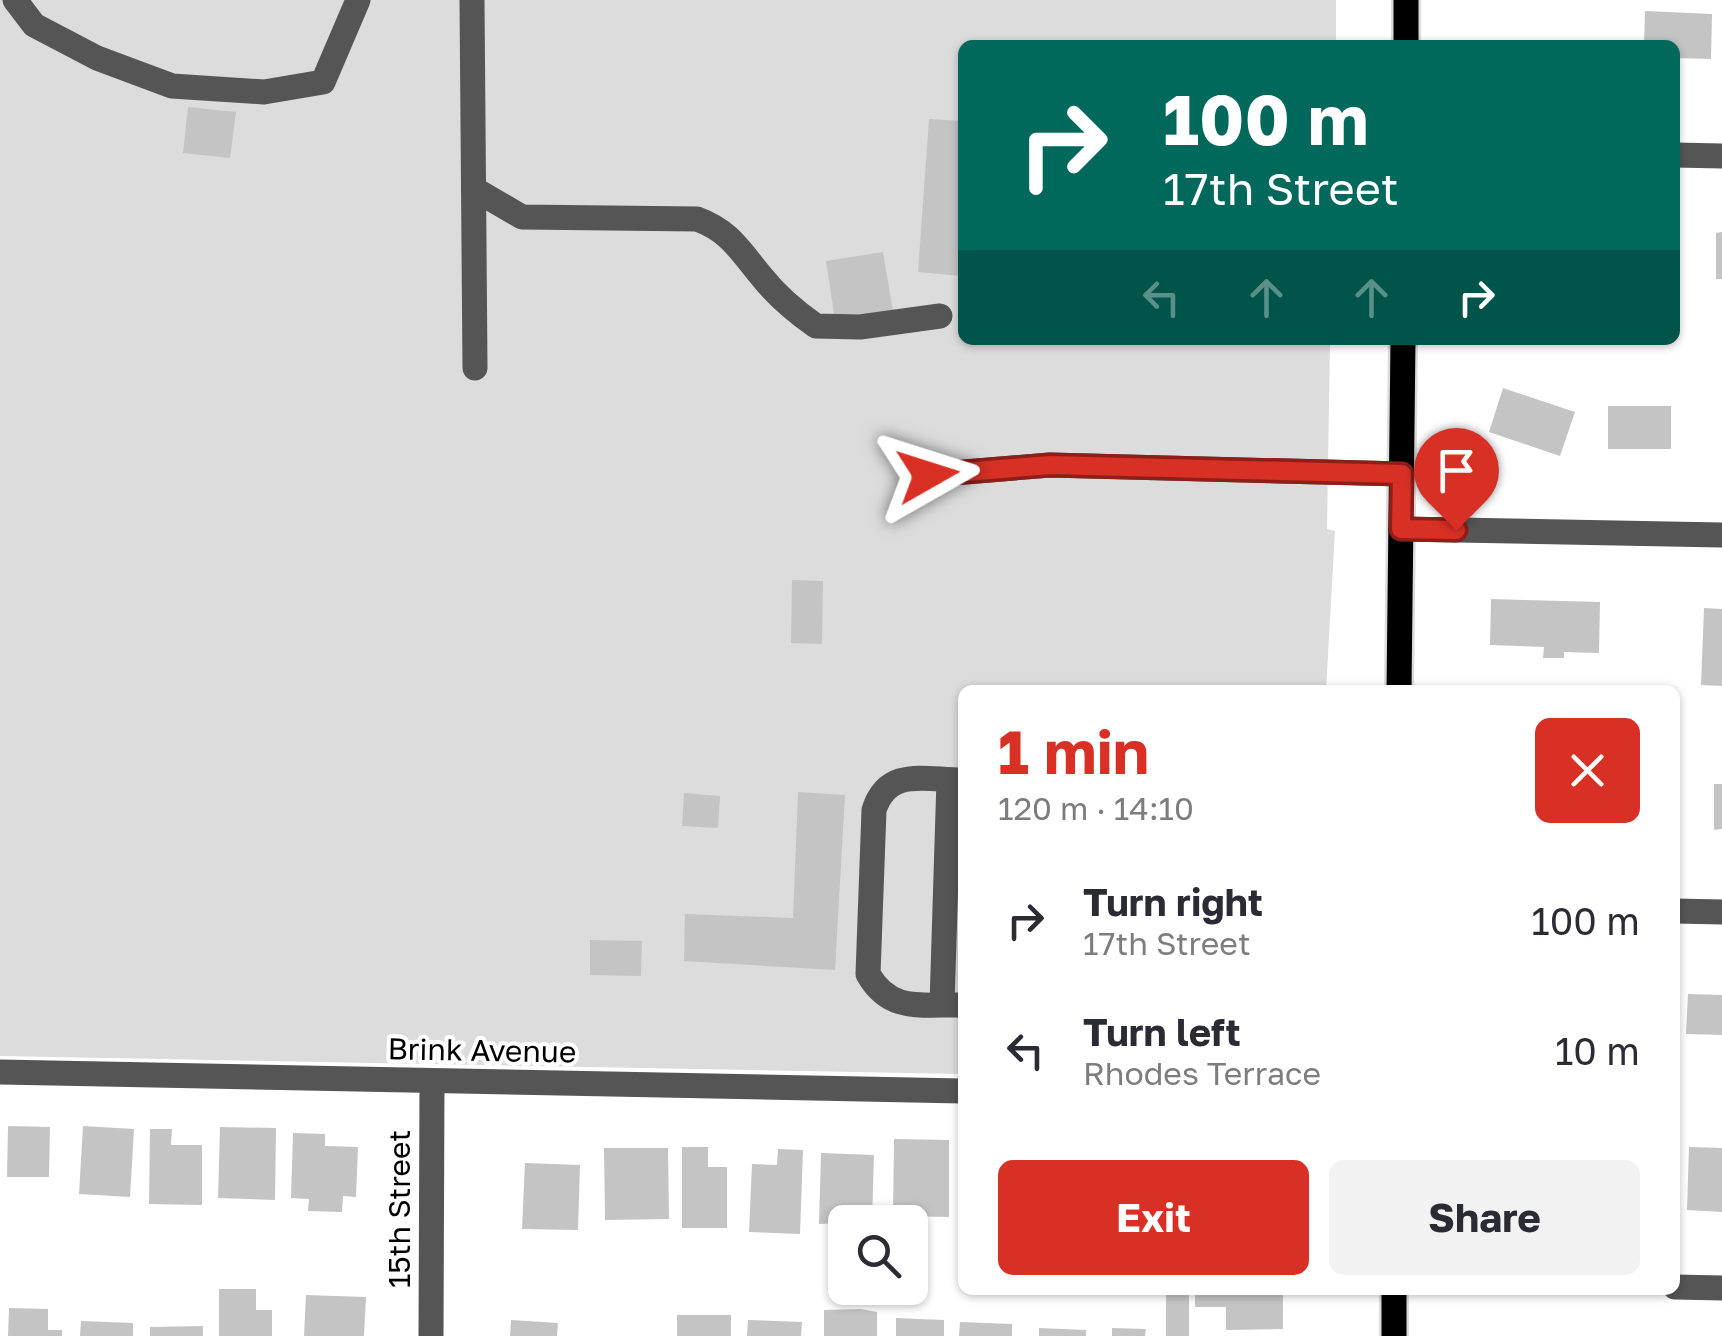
<!DOCTYPE html>
<html lang="en">
<head>
<meta charset="utf-8">
<style>
	body { margin:0; font-family:"Golos Text",sans-serif; background:#f2f2f3; color:#2b2b33; height:100vh; display:flex; flex-direction:column; font-size:38px; white-space:nowrap }
	* { box-sizing:border-box; margin:0 }
	p { font-size:32px; color:#7c7c81 }
	.icon { flex:none; width:55px; height:55px; fill:none; stroke:currentColor; stroke-width:2; stroke-linecap:round; stroke-linejoin:round }
	.map { position:relative; flex:1; overflow:hidden }
	.sheet { position:absolute; left:958px; top:685px; width:722px; height:610px; display:flex; flex-direction:column; background:#fff; border-radius:15px; box-shadow:0 2px 8px #0004 }
	.sheet>* { flex:none }
	.guide { position:absolute; left:958px; top:40px; width:722px; height:305px; border-radius:15px; box-shadow:0 2px 8px #0004; background:#00695c; color:#fff; overflow:hidden }
	.fabs { position:absolute; left:828px; top:1205px; display:grid; gap:20px }
	.fabs a { display:grid; place-items:center; width:100px; height:100px; border-radius:15px; background:#fff; box-shadow:0 2px 8px #0004; font-size:50px }
	.pin { position:absolute; display:grid; place-items:center; width:85px; height:85px; color:#fff; margin:-102px -42px; border-radius:50% 50% 50% 0; rotate:-45deg; box-shadow:0 0 10px #0007 }
	.pin .icon { rotate:45deg }
	.me { position:absolute; width:110px; margin:-55px; rotate:84deg; stroke-linejoin:round; filter:drop-shadow(0 0 8px #0008) }
	.turn { display:flex; align-items:center; gap:35px; height:210px; padding:0 40px; font-size:45px }
	.turn .icon { width:130px; height:130px; stroke-width:2.5 }
	.turn b { display:block; font-size:70px; line-height:85px }
	.lanes { display:flex; align-items:center; height:95px; padding:0 40px; background:#0003; justify-content:center; gap:50px; direction:ltr }
	.lanes .off { opacity:.35 }
	.round { display:grid; place-items:center; flex:none; width:105px; height:105px; border-radius:15px; background:#f2f2f3 }
	.overview { display:flex; align-items:center; justify-content:space-between; height:170px; padding:0 40px }
	h1 { font-size:60px; font-weight:700; line-height:75px; color:#d93025 }
	.button { display:flex; gap:20px; margin-top:auto; padding:20px 40px }
	.button a { flex:1; height:115px; border-radius:15px; background:#d93025; color:#fff; font-size:40px; font-weight:700; line-height:115px; text-align:center }
	.button a+a { background:#f2f2f3; color:#2b2b33 }
	ul { padding:0; list-style:none }
	li { display:flex; align-items:center; gap:30px; height:130px; padding:0 40px }
	li div { flex:1 }
	li b { display:block; font-size:38px }
	li em { font-style:normal }
	.map>svg:first-child { display:block }
	.green { fill:#dcdcdc }
	.building { fill:#c4c4c4 }
	.lines { fill:none; stroke-linecap:round; stroke-linejoin:round }
	.major-casing { stroke:#dbdbdb; stroke-width:30 }
	.minor { stroke:#555; stroke-width:25 }
	.major { stroke:#000; stroke-width:25 }
	.route-casing { stroke:#8d1f18; stroke-width:25 }
	.route { stroke:#d93025; stroke-width:18 }
	.labels { text-anchor:middle; dominant-baseline:central; stroke-width:8; stroke-linejoin:round; paint-order:stroke }
	.street-label { font-size:30px; fill:#000; stroke:#fff }
</style>
</head>
<body>
<div class="map">
<svg width="1722" height="1336" viewBox="0 0 1722 1336">
	<rect width="100%" height="100%" fill="#fff"/>
	<!-- green -->
	<path class="green" d="M0,0H1336V45H962V340H1330L1327,529L1335,531L1326,690H962V1074L0,1056Z"/>
	<!-- building -->
	<g class="building">
		<path d="M1645,11L1712,14L1711,59L1675,58V45H1644Z"/>
		<path d="M188,107L236,112L230,158L183,153Z"/>
		<path d="M929,119L962,121V276L918,272Z"/>
		<path d="M1722,232V279H1716V233Z"/>
		<path d="M883,252L893,311L835,320L826,261Z"/>
		<path d="M1503,388L1575,412L1560,456L1489,432Z"/>
		<rect x="1608" y="406" width="63" height="43"/>
		<path d="M792,580L823,581L822,644L791,643Z"/>
		<path d="M1491,599L1600,602L1599,653L1564,652V658H1543L1544,647L1490,645Z"/>
		<path d="M1704,608L1722,609V686L1701,685Z"/>
		<path d="M1714,784H1722V829L1714,830Z"/>
		<path d="M798,792L845,795L835,970L684,961L685,914L793,918Z"/>
		<path d="M684,793L720,796L718,828L682,826Z"/>
		<path d="M590,940L642,941L641,976L590,975Z"/>
		<path d="M1688,994L1722,995V1035L1686,1034Z"/>
		<path d="M8,1126L50,1127L49,1177H7Z"/>
		<path d="M83,1126L134,1129L130,1197L79,1194Z"/>
		<path d="M220,1127L276,1128L275,1200L218,1198Z"/>
		<path d="M150,1129H172L171,1145H202V1205L149,1204Z"/>
		<path d="M293,1133L325,1134V1146L358,1147L356,1197L343,1196L342,1212L308,1211L309,1199L291,1198Z"/>
		<path d="M894,1139L949,1140V1217L893,1216Z"/>
		<path d="M682,1147H708V1167H727V1228H682Z"/>
		<path d="M1689,1147L1722,1148V1212L1687,1210Z"/>
		<path d="M604,1148H668L669,1219L605,1220Z"/>
		<path d="M778,1149L803,1150L800,1234L749,1232L752,1164L777,1165Z"/>
		<path d="M821,1153L874,1155L872,1222L819,1224Z"/>
		<path d="M525,1163L580,1165L578,1230L522,1229Z"/>
		<path d="M219,1289H256V1310H272V1336H219Z"/>
		<rect x="1166" y="1290" width="23" height="46"/>
		<path d="M1195,1290H1283V1329L1226,1330V1307H1195Z"/>
		<path d="M306,1295L366,1297L364,1336H304Z"/>
		<path d="M9,1308L48,1309V1330H62V1336H8Z"/>
		<path d="M861,1309L877,1312V1336H824V1310Z"/>
		<rect x="677" y="1315" width="54" height="21"/>
		<path d="M896,1318L944,1320V1336H896Z"/>
		<path d="M511,1320L558,1323L557,1336H510Z"/>
		<path d="M748,1320L802,1322L801,1336H747Z"/>
		<path d="M81,1321L133,1323V1336H80Z"/>
		<path d="M960,1322L1012,1324V1336H959Z"/>
		<path d="M203,1326V1336H150V1327Z"/>
		<path d="M1039,1328L1086,1330V1336H1039Z"/>
		<path d="M1112,1328L1146,1329L1145,1336H1112Z"/>
	</g>
	<g class="lines">
		<defs>
			<g id="major">
				<path d="M1406,45V0"/>
				<path d="M1399,690L1403,340"/>
				<path d="M1394,1336V1290"/>
			</g>
		</defs>
		<!-- major casing -->
		<use href="#major" class="major-casing"/>
		<!-- minor -->
		<g class="minor">
			<path d="M15,0L34,25L97,58L172,86L264,92L323,82L358,0"/>
			<path d="M472,0L475,368"/>
			<path d="M1675,155L1722,156"/>
			<path d="M474,189L522,217L697,219C730,231 740,251 762,277C777,296 796,312 816,326L860,327L940,316"/>
			<path d="M929,475L1050,465L1402,474"/>
			<path d="M1401,529L1722,535"/>
			<path d="M962,780C924,780 888,767 874,810L868,974C890,1013 922,1004 962,1005"/>
			<path d="M1675,911L1722,912"/>
			<path d="M942,1004L949,780"/>
			<path d="M0,1072L962,1091"/>
			<path d="M1675,1287L1722,1288"/>
			<path d="M431,1336L432,1082"/>
		</g>
		<!-- major -->
		<use href="#major" class="major"/>
	</g>
	<g class="lines">
		<defs>
			<path id="route" d="M928,475L1050,465L1402,474L1401,529L1456,530"/>
		</defs>
		<!-- route casing -->
		<use href="#route" class="route-casing"/>
		<!-- route -->
		<use href="#route" class="route"/>
	</g>
	<g class="labels">
		<!-- street labels -->
		<g class="street-label">
			<text transform="translate(482 1050) rotate(1)">Brink Avenue</text>
			<text transform="translate(399 1209) rotate(-90)">15th Street</text>
		</g>
	</g>
</svg>
<div class="fabs">
<a><svg class="icon" aria-label="search" viewBox="0 0 24 24"><circle cx="10" cy="10" r="6"/><path d="M15 15l6 6"/></svg></a>
</div>
<div class="pin" style="left:1456px;top:530px;background:#d93025"><svg class="icon" aria-label="arrive" viewBox="0 0 24 24"><path d="M6 21V4h12l-3 4 3 4H6"/></svg></div>
<svg class="me" style="left:928px;top:475px" viewBox="-20 -20 40 40"><path d="M0-17L14 15 0 8-14 15z" fill="#d93025" stroke="#fff" stroke-width="4"/></svg>
<div class="guide">
<div class="turn"><svg class="icon" aria-label="right" viewBox="0 0 24 24"><path d="M7 20v-9h11M14 6l5 5-5 5"/></svg><div><b>100 m</b>17th Street</div></div>
<div class="lanes"><svg class="icon off" aria-label="left" viewBox="0 0 24 24"><path d="M17 20v-9H6M10 6l-5 5 5 5"/></svg><svg class="icon off" aria-label="ahead" viewBox="0 0 24 24"><path d="M12 20V5M6 11l6-6 6 6"/></svg><svg class="icon off" aria-label="ahead" viewBox="0 0 24 24"><path d="M12 20V5M6 11l6-6 6 6"/></svg><svg class="icon" aria-label="right" viewBox="0 0 24 24"><path d="M7 20v-9h11M14 6l5 5-5 5"/></svg></div>
</div>
<section class="sheet">
<div class="overview"><div><h1>1 min</h1><p>120 m · 14:10</p></div><a class="round" style="background:#d93025;color:#fff"><svg class="icon" aria-label="close" viewBox="0 0 24 24"><path d="M6 6l12 12M18 6L6 18"/></svg></a></div>
<ul>
<li><svg class="icon" aria-label="right" viewBox="0 0 24 24"><path d="M7 20v-9h11M14 6l5 5-5 5"/></svg><div><b>Turn right</b><p>17th Street</p></div><em>100 m</em></li>
<li><svg class="icon" aria-label="left" viewBox="0 0 24 24"><path d="M17 20v-9H6M10 6l-5 5 5 5"/></svg><div><b>Turn left</b><p>Rhodes Terrace</p></div><em>10 m</em></li>
</ul>
<div class="button"><a>Exit</a><a>Share</a></div>
</section>
</div>
</body>
</html>
